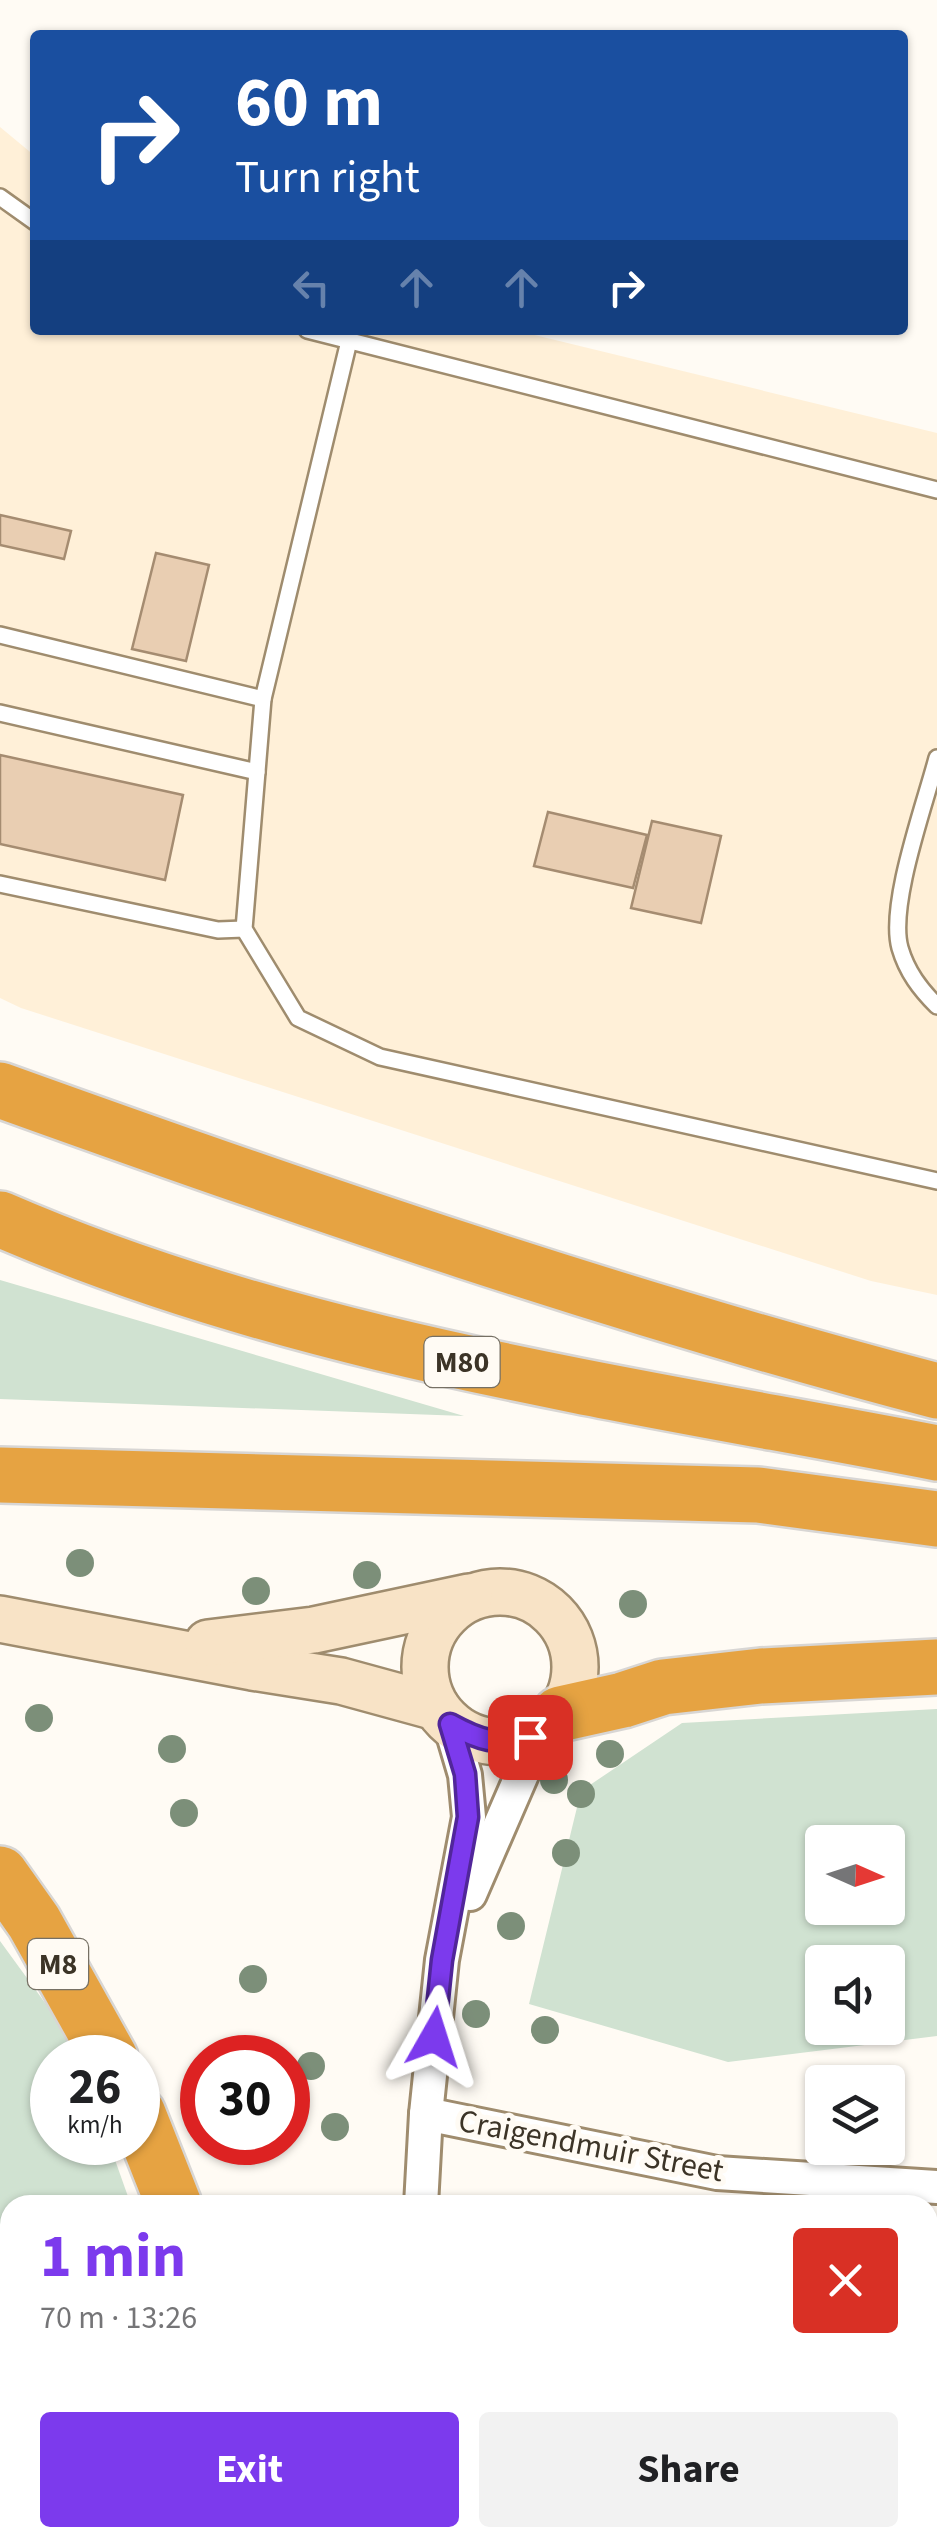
<!DOCTYPE html>
<html lang="en">
<head>
<meta charset="utf-8">
<style>
	body { margin:0; font-family:"Source Sans 3",sans-serif; background:#f2f2f2; color:#202124; height:100vh; display:flex; flex-direction:column; font-size:38px; white-space:nowrap }
	* { box-sizing:border-box; margin:0 }
	p { font-size:32px; color:#757577 }
	.icon { flex:none; width:55px; height:55px; fill:none; stroke:currentColor; stroke-width:2; stroke-linecap:round; stroke-linejoin:round }
	.map { position:relative; flex:1; overflow:hidden }
	.sheet { position:absolute; left:0px; top:2195px; width:938px; height:352px; display:flex; flex-direction:column; background:#fff; border-radius:30px 30px 0 0; box-shadow:0 2px 8px #0004 }
	.sheet>* { flex:none }
	.top-card { position:absolute; left:30px; top:30px; width:878px; height:305px; border-radius:10px; box-shadow:0 2px 8px #0004; background:#1a4fa0; color:#fff; overflow:hidden }
	.needle { width:65px; rotate:93deg }
	.controls { position:absolute; left:805px; top:1825px; display:grid; gap:20px }
	.controls a { display:grid; place-items:center; width:100px; height:100px; border-radius:10px; background:#fff; box-shadow:0 2px 8px #0004; font-size:50px }
	.speed { position:absolute; left:30px; top:2035px; display:flex; gap:20px; font-size:50px; font-weight:700; text-align:center }
	.speed>* { display:grid; place-content:center; width:130px; height:130px; border-radius:50%; background:#fff; box-shadow:0 2px 8px #0004; line-height:1 }
	.speed small { font-size:25px; font-weight:400 }
	.speed .limit { border:15px solid #d22; background:#fff; color:#111 }
	.pin { position:absolute; display:grid; place-items:center; width:85px; height:85px; color:#fff; margin:-42px; border-radius:20px; box-shadow:0 5px 15px #0006 }
	.me { position:absolute; width:110px; margin:-55px; rotate:6deg; stroke-linejoin:round; filter:drop-shadow(0 0 8px #0008) }
	.turn { display:flex; align-items:center; gap:35px; height:210px; padding:0 40px; font-size:45px }
	.turn .icon { width:130px; height:130px; stroke-width:2.5 }
	.turn b { display:block; font-size:70px; line-height:85px }
	.lanes { display:flex; align-items:center; height:95px; padding:0 40px; background:#0003; justify-content:center; gap:50px; direction:ltr }
	.lanes .off { opacity:.35 }
	.round { display:grid; place-items:center; flex:none; width:105px; height:105px; border-radius:10px; background:#f2f2f2 }
	.overview { display:flex; align-items:center; justify-content:space-between; height:170px; padding:0 40px }
	h1 { font-size:60px; font-weight:700; line-height:75px; color:#7c3aed }
	.cta { display:flex; gap:20px; margin-top:auto; padding:20px 40px }
	.cta a { flex:1; height:115px; border-radius:10px; background:#7c3aed; color:#fff; font-size:40px; font-weight:700; line-height:115px; text-align:center }
	.cta a+a { background:#f2f2f2; color:#202124 }
	.map>svg:first-child { display:block }
	.built { fill:#fff0d8 }
	.green { fill:#d0e2d1; fill-rule:evenodd }
	.building { fill:#e9ceb2; stroke:#a58c71; stroke-width:2.5 }
	.lines { fill:none; stroke-linecap:round; stroke-linejoin:round }
	.lane-casing { stroke:#9f8c6e; stroke-width:20 }
	.street-casing { stroke:#9f8c6e; stroke-width:38 }
	.secondary-casing { stroke:#9f8c6e; stroke-width:50 }
	.highway-casing { stroke:#d8d6d4; stroke-width:60 }
	.lane { stroke:#fff; stroke-width:15 }
	.street { stroke:#fff; stroke-width:32 }
	.secondary { stroke:#f8e3c6; stroke-width:45 }
	.highway { stroke:#e6a342; stroke-width:55 }
	.tree { fill:#7c8f79 }
	.route-casing { stroke:#51269a; stroke-width:25 }
	.route { stroke:#7c3aed; stroke-width:18 }
	.labels { text-anchor:middle; dominant-baseline:central; stroke-width:10; stroke-linejoin:round; paint-order:stroke }
	.shield { fill:#fffbf4; stroke:#767064; stroke-width:2.5 }
	.shield-label { font-size:30px; font-weight:bold; fill:#3c3427 }
	.street-label { font-size:32px; fill:#3c3427; stroke:#fffbf4 }
</style>
</head>
<body>
<div class="map">
<svg width="937" height="2547" viewBox="0 0 937 2547">
	<rect width="100%" height="100%" fill="#fffbf4"/>
	<!-- built -->
	<path class="built" d="M0,127L35,156V330H514L937,433V1295L871,1281L21,1008L0,998Z"/>
	<!-- green -->
	<g class="green">
		<path d="M0,1280L464,1416L0,1399Z"/>
		<path d="M937,1709V2036L728,2062L529,2004L581,1791L682,1723ZM888,1842V1908H822V1842ZM888,1962V2028H822V1962Z"/>
		<path d="M0,1941L75,2044L80,2057L52,2058V2142L109,2143L131,2205H10V2499L0,2472Z"/>
		<path d="M24,2538H189L190,2547H28Z"/>
	</g>
	<!-- building -->
	<g class="building">
		<path d="M0,515L71,531L64,559L0,545Z"/>
		<path d="M156,553L209,565L186,661L132,649Z"/>
		<path d="M0,755L183,795L165,880L0,844Z"/>
		<path d="M548,812L647,835L633,888L534,866Z"/>
		<path d="M652,821L721,836L701,923L631,908Z"/>
		<rect x="681" y="2538" width="51" height="9"/>
		<rect x="823" y="2539" width="39" height="8"/>
	</g>
	<g class="lines">
		<defs>
			<g id="lane">
				<path d="M0,197L35,222"/>
				<path d="M307,330L937,490"/>
				<path d="M0,635L263,699L244,929L298,1018L380,1057L937,1181"/>
				<path d="M263,699L349,341"/>
				<path d="M0,713L257,772"/>
				<path d="M937,758C925,804 888,905 900,948C907,972 920,989 937,1006"/>
				<path d="M0,884L218,930L244,929"/>
			</g>
			<g id="street">
				<path d="M470,1894L523,1772L548,1726"/>
				<path d="M426,2114L717,2173L937,2187"/>
				<path d="M421,2205L426,2114L442,1960L469,1817L465,1775L450,1724"/>
				<path d="M928,2348L937,2311"/>
				<path d="M433,2538L434,2547"/>
				<path d="M913,2538L914,2547"/>
				<path d="M626,2547L627,2538"/>
			</g>
			<g id="secondary">
				<circle cx="500" cy="1667" r="75"/>
				<path d="M0,1619L252,1667L341,1681L436,1707"/>
				<path d="M208,1643L314,1630L469,1597"/>
			</g>
			<g id="highway">
				<path d="M0,1090C308,1201 620,1308 937,1391"/>
				<path d="M0,1219C297,1348 621,1392 937,1453"/>
				<path d="M0,1475L758,1495L937,1519"/>
				<path d="M560,1714L623,1700L663,1687L761,1676L937,1667"/>
				<path d="M0,1874L34,1922L110,2058"/>
				<path d="M138,2114L174,2205"/>
				<path d="M229,2538V2547"/>
			</g>
		</defs>
		<!-- lane casing -->
		<use href="#lane" class="lane-casing"/>
		<!-- street casing -->
		<use href="#street" class="street-casing"/>
		<!-- secondary casing -->
		<use href="#secondary" class="secondary-casing"/>
		<!-- highway casing -->
		<use href="#highway" class="highway-casing"/>
		<!-- lane -->
		<use href="#lane" class="lane"/>
		<!-- street -->
		<use href="#street" class="street"/>
		<!-- secondary -->
		<use href="#secondary" class="secondary"/>
		<!-- highway -->
		<use href="#highway" class="highway"/>
	</g>
	<!-- trees -->
	<g class="tree">
		<circle cx="80" cy="1563" r="14"/>
		<circle cx="367" cy="1575" r="14"/>
		<circle cx="256" cy="1591" r="14"/>
		<circle cx="633" cy="1604" r="14"/>
		<circle cx="39" cy="1718" r="14"/>
		<circle cx="172" cy="1749" r="14"/>
		<circle cx="610" cy="1754" r="14"/>
		<circle cx="554" cy="1780" r="14"/>
		<circle cx="581" cy="1794" r="14"/>
		<circle cx="184" cy="1813" r="14"/>
		<circle cx="566" cy="1853" r="14"/>
		<circle cx="511" cy="1926" r="14"/>
		<circle cx="253" cy="1979" r="14"/>
		<circle cx="476" cy="2014" r="14"/>
		<circle cx="545" cy="2030" r="14"/>
		<circle cx="311" cy="2066" r="14"/>
		<circle cx="335" cy="2127" r="14"/>
	</g>
	<g class="lines">
		<defs>
			<path id="route" d="M434,2037L442,1960L468,1817L465,1774L450,1724C479,1740 497,1746 530,1737"/>
		</defs>
		<!-- route casing -->
		<use href="#route" class="route-casing"/>
		<!-- route -->
		<use href="#route" class="route"/>
	</g>
	<g class="labels">
		<!-- shield labels -->
		<g class="shield">
			<rect x="424.5" y="1337" width="75" height="50" rx="8"/>
			<rect x="28" y="1939" width="60" height="50" rx="8"/>
		</g>
		<g class="shield-label">
			<text x="462" y="1362">M80</text>
			<text x="58" y="1964">M8</text>
		</g>
		<!-- street labels -->
		<g class="street-label">
			<text transform="translate(591 2146) rotate(11)">Craigendmuir Street</text>
		</g>
	</g>
</svg>
<div class="controls">
<a><svg class="needle" viewBox="-14 -14 28 28"><path d="M0-13l5 13h-10z" fill="#e53935"/><path d="M0 13l5-13h-10z" fill="#757577"/></svg></a>
<a><svg class="icon" aria-label="sound" viewBox="0 0 24 24"><path d="M4 9h4l5-4v14l-5-4H4zM17 9q2 3 0 6"/></svg></a>
<a><svg class="icon" aria-label="layers" viewBox="0 0 24 24"><path d="M12 4l9 5-9 5-9-5zM3 14l9 5 9-5"/></svg></a>
</div>
<div class="speed"><div>26<small>km/h</small></div><div class="limit">30</div></div>
<div class="pin" style="left:530px;top:1737px;background:#d93025"><svg class="icon" aria-label="arrive" viewBox="0 0 24 24"><path d="M6 21V4h12l-3 4 3 4H6"/></svg></div>
<svg class="me" style="left:434px;top:2037px" viewBox="-20 -20 40 40"><path d="M0-17L14 15 0 8-14 15z" fill="#7c3aed" stroke="#fff" stroke-width="4"/></svg>
<div class="top-card">
<div class="turn"><svg class="icon" aria-label="right" viewBox="0 0 24 24"><path d="M7 20v-9h11M14 6l5 5-5 5"/></svg><div><b>60 m</b>Turn right</div></div>
<div class="lanes"><svg class="icon off" aria-label="left" viewBox="0 0 24 24"><path d="M17 20v-9H6M10 6l-5 5 5 5"/></svg><svg class="icon off" aria-label="ahead" viewBox="0 0 24 24"><path d="M12 20V5M6 11l6-6 6 6"/></svg><svg class="icon off" aria-label="ahead" viewBox="0 0 24 24"><path d="M12 20V5M6 11l6-6 6 6"/></svg><svg class="icon" aria-label="right" viewBox="0 0 24 24"><path d="M7 20v-9h11M14 6l5 5-5 5"/></svg></div>
</div>
<section class="sheet">
<div class="overview"><div><h1>1 min</h1><p>70 m · 13:26</p></div><a class="round" style="background:#d93025;color:#fff"><svg class="icon" aria-label="close" viewBox="0 0 24 24"><path d="M6 6l12 12M18 6L6 18"/></svg></a></div>
<div class="cta"><a>Exit</a><a>Share</a></div>
</section>
</div>
</body>
</html>
